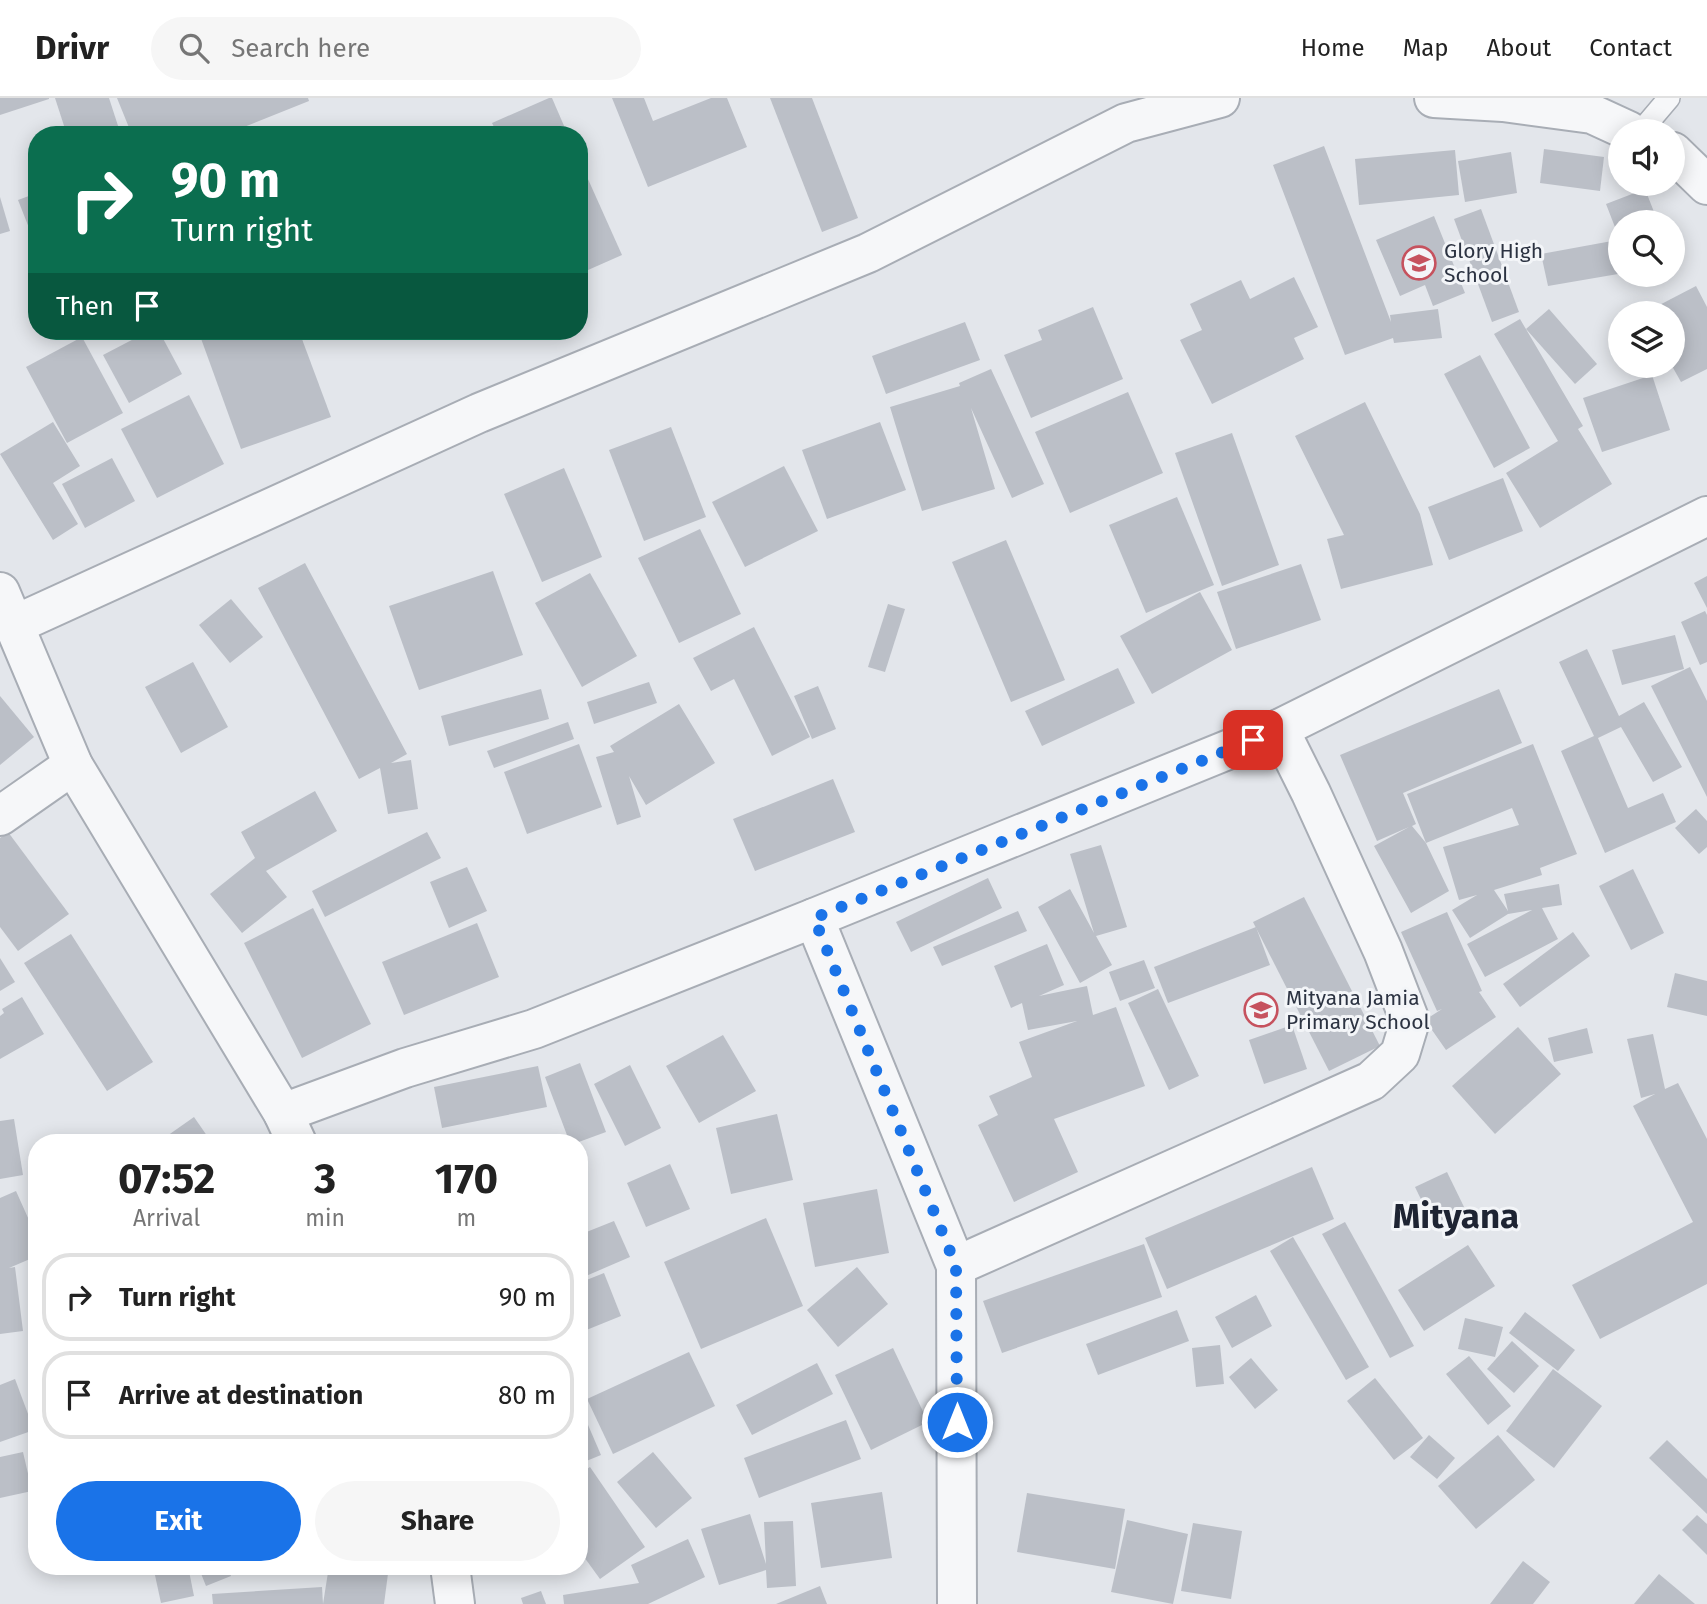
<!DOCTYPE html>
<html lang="en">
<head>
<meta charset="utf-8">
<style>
	body { margin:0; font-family:"Fira Sans",sans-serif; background:#f6f6f6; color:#222; height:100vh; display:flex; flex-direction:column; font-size:26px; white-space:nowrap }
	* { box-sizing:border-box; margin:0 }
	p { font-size:23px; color:#767676 }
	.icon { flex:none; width:38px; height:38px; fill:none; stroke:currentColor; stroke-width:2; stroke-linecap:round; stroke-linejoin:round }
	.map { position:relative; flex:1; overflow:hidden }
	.side { position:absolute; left:28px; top:1036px; width:560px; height:441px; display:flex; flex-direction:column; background:#fff; border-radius:28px; box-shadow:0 4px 18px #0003 }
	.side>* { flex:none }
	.guide { position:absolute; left:28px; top:28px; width:560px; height:214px; border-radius:28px; box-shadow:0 4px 18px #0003; background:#0b6e4f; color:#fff; overflow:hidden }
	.fabs { position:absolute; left:1608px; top:21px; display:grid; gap:14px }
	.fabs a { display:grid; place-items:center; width:77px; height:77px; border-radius:50%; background:#fff; box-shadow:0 4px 18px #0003; font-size:35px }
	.pin { position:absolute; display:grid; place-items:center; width:60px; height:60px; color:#fff; margin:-30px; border-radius:14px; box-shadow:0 4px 10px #0006 }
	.me { position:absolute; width:77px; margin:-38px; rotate:0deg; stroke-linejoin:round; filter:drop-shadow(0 0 5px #0008) }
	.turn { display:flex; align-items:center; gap:24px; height:147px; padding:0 28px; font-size:32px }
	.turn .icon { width:91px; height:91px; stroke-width:2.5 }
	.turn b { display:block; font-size:49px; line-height:60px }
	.then { display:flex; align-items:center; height:66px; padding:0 28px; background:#0003; gap:14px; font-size:26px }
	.eta { display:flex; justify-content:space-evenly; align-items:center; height:119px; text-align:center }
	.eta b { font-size:42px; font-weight:700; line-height:49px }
	.cta { display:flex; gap:14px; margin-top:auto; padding:14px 28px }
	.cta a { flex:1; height:80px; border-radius:42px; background:#1a73e8; color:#fff; font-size:28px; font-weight:700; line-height:80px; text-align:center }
	.cta a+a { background:#f6f6f6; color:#222 }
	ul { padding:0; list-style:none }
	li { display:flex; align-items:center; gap:21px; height:88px; margin:0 14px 10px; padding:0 14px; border:4px solid #e0e0e0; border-radius:28px }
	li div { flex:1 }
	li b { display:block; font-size:26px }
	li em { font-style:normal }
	header { display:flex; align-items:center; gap:42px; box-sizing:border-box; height:98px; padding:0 35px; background:#fff; border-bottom:2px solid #e0e0e0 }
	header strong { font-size:33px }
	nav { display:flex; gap:38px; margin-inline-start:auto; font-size:24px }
	.search { width:490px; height:63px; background:#f6f6f6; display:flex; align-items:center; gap:18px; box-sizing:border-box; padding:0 24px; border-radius:38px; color:#767676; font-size:26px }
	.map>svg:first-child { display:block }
	.building { fill:#bbbfc7 }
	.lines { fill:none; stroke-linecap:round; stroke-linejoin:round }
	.service-casing { stroke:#a8adb5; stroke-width:24 }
	.minor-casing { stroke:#a8adb5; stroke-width:42 }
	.service { stroke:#f6f7f9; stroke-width:21 }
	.minor { stroke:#f6f7f9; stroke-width:38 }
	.route { stroke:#1a73e8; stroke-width:12; stroke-dasharray:0 21.6 }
	.labels { text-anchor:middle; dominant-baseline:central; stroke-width:6; stroke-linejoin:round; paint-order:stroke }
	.poi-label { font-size:21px; fill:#2c3342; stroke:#f3f5f8; text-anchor:start }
	.town-label { font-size:35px; font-weight:bold; fill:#1e2433; stroke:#f3f5f8 }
</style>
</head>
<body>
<header>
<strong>Drivr</strong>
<div class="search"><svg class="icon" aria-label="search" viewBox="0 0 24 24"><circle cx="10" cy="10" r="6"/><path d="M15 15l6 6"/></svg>Search here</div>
<nav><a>Home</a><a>Map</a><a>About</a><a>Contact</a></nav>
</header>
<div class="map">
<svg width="1707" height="1506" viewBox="0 0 1707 1506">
	<rect width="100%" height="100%" fill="#e3e6eb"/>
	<!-- building -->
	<g class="building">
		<path d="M0,0H49V1L0,17Z"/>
		<path d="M55,0H109L121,37H67Z"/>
		<path d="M117,0H308L309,3L224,37H132Z"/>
		<path d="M549,0H552L568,37H498L492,25Z"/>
		<path d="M612,0H644L653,23L711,0H727L747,49L648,89Z"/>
		<path d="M770,0H812L858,120L822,134Z"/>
		<path d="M1324,48L1391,224L1390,217L1438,211L1442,240L1394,245L1393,240L1345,257L1273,67Z"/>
		<path d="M1544,51L1604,59L1600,93L1540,85Z"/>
		<path d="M1455,52L1459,97L1359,107L1355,61Z"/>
		<path d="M1511,54L1517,95L1465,104L1458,63Z"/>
		<path d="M579,61L622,157L579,176Z"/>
		<path d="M1645,91L1658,124H1620V142L1606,106Z"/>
		<path d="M37,95V132L31,135L18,102Z"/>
		<path d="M0,99L10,133L0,136Z"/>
		<path d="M1481,111L1519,214L1492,224L1454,121Z"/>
		<path d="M1434,118L1465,195L1433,208L1425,187L1400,198L1376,142Z"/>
		<path d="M1612,143L1618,176L1548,188L1541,156Z"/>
		<path d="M1294,179L1318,229L1294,240L1304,261L1212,306L1180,242L1202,232L1190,206L1241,182L1250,201Z"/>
		<path d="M1696,188L1707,209V271L1681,284L1672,268H1673V215H1644Z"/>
		<path d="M1093,209L1123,281L1031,320L1004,257L1042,242L1038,232Z"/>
		<path d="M1549,211L1597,266L1575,286L1526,231Z"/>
		<path d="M1520,221L1583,328L1578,331L1612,386L1540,430L1506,375L1558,343L1494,236Z"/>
		<path d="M965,224L980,262L886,296L872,258Z"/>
		<path d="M149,233H159L182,276L129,305L103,257Z"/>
		<path d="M206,233H299L331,319L241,351L199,235Z"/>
		<path d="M82,239L123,315L67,345L26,269Z"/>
		<path d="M1480,257L1530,350L1494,370L1444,276Z"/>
		<path d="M991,271L1044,386L1012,400L971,310L995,391L922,413L890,309L960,288L959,285Z"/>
		<path d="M1652,277L1670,332L1602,354L1583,300Z"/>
		<path d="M1128,294L1163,375L1070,415L1035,334Z"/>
		<path d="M189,297L224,366L157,400L121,331Z"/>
		<path d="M1365,304L1420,416L1433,467L1341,491L1327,441L1344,437L1295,338Z"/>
		<path d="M53,324L80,368L53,385L78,426L53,442L0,356Z"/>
		<path d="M880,324L906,392L827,421L802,352Z"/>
		<path d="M671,329L706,419L644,443L609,352Z"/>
		<path d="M1232,335L1279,467L1222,488L1175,355Z"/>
		<path d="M112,360L135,403L85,430L62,386Z"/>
		<path d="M784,368L818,433L745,469L712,404Z"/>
		<path d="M564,370L602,459L542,484L504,396Z"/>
		<path d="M1503,380L1523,433L1449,462L1428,409Z"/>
		<path d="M1177,399L1214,487L1146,515L1109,427Z"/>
		<path d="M700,431L741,516L679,545L638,460Z"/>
		<path d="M1006,442L1065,582L1011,604L952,464Z"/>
		<path d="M305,465L407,656L391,665L411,662L418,711L388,716L380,670L359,681L258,490Z"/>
		<path d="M1301,466L1321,522L1236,551L1217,494Z"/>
		<path d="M493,473L523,557L419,592L389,508Z"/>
		<path d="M590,475L637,558L582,589L535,505Z"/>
		<path d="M1707,478V510L1694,485Z"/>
		<path d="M1200,494L1232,552L1152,596L1120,538Z"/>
		<path d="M231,501L263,539L230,565L199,527Z"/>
		<path d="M888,506L905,511L885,574L868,569Z"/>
		<path d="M1705,513L1707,517V564L1700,567L1681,524Z"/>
		<path d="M754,529L810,639L772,658L734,581L711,593L693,560Z"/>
		<path d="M1675,537L1684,571L1622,587L1612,552Z"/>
		<path d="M1587,551L1619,618L1644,604L1682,669L1653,684L1621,629L1598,640L1628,710L1663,695L1676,724L1605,755L1561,653L1594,638L1559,564Z"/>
		<path d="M193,564L228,629L181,655L145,589Z"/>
		<path d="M1690,569L1707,603V699L1651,588Z"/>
		<path d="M1118,570L1135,605L1042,648L1025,613Z"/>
		<path d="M649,584L657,605L594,626L587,604Z"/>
		<path d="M818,588L836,631L812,641L794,598Z"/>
		<path d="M541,591L549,621L449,648L441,618Z"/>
		<path d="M1499,591L1522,645L1403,695L1416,726L1412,728L1426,745L1449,793L1411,815L1374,748L1409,729L1377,743L1340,657Z"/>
		<path d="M0,598L34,639L0,667Z"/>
		<path d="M679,606L715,665L646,707L629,678L641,719L617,727L596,659L614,654L610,648Z"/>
		<path d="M568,624L574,641L494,670L487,653Z"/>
		<path d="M579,646L602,709L527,736L504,674Z"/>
		<path d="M1533,646L1577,756L1540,770L1542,777L1494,792L1508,813L1504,796L1559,786L1562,807L1542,810L1558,841L1485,879L1467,846L1532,812L1508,816L1470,840L1452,812L1477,797L1459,802L1443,749L1519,727L1512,710L1426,745L1407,696Z"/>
		<path d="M833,681L855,734L755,773L733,721Z"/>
		<path d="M315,693L337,733L266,773L287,799L242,835L210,796L255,760L241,734Z"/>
		<path d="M1696,711L1707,723V749L1699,756L1675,730Z"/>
		<path d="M8,734L69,816L18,853L0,829V740Z"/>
		<path d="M427,734L441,760L325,819L312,793Z"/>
		<path d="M1101,747L1127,829L1096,838L1112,867L1080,885L1038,809L1070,791L1094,835L1070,756Z"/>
		<path d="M467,769L487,813L449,830L430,784Z"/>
		<path d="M1633,771L1664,835L1631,852L1599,788Z"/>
		<path d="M988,780L1002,810L911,854L896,824Z"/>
		<path d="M1304,799L1380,948L1329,973L1253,824Z"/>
		<path d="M313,810L371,926L302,960L244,845Z"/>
		<path d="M1018,813L1027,833L942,868L933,849Z"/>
		<path d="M1447,814L1482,893L1479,894L1496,919L1446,952L1425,922L1442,911L1437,913L1401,834Z"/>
		<path d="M477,825L499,879L404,917L382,864Z"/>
		<path d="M1256,829L1270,867L1168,905L1154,869Z"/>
		<path d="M1573,834L1590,858L1520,909L1503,886Z"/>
		<path d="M71,836L153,964L107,993L24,865Z"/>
		<path d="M1047,846L1064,887L1039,898L1087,888L1093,917L1116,909L1145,988L1054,1021L1078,1074L1014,1104L978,1027L998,1017L989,998L1032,979L1019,944L1077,923L1028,932L1022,905L1011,910L994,868Z"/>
		<path d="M0,860L15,884L0,893Z"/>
		<path d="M1144,862L1155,890L1120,903L1109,874Z"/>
		<path d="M1675,875L1707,883V918L1667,909Z"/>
		<path d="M1158,891L1199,978L1169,992L1128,905Z"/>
		<path d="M22,899L44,936L0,961V918L4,915L2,911Z"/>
		<path d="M1292,927L1307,971L1264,986L1249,942Z"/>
		<path d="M1518,929L1561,976L1495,1036L1452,988Z"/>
		<path d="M1587,930L1593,955L1554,964L1548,940Z"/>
		<path d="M1653,936L1665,991L1678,985L1707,1041V1186L1600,1241L1572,1187L1693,1124L1633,1008L1655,996L1641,1000L1627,941Z"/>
		<path d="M723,937L756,993L699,1025L666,968Z"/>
		<path d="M580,965L606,1034L576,1045H570L545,979Z"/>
		<path d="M630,967L661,1030L625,1048L594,986Z"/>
		<path d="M538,968L547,1009L442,1030L434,989Z"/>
		<path d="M777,1016L793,1082L731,1096L716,1030Z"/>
		<path d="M194,1019L212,1045H157Z"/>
		<path d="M14,1021L23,1077L0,1081V1023Z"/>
		<path d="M670,1066L690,1111L646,1129L627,1085Z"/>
		<path d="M1312,1069L1334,1121L1167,1191L1145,1140Z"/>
		<path d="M1447,1074L1465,1111L1433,1126L1415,1089Z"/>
		<path d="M877,1091L889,1155L815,1169L803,1105Z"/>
		<path d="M16,1093L37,1140V1158L9,1170L15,1169L23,1233L0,1236V1100Z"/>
		<path d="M766,1120L803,1208L701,1251L664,1164Z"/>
		<path d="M614,1123L630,1159L579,1181V1137Z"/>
		<path d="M1345,1124L1414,1248L1390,1260L1322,1136Z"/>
		<path d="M1293,1139L1369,1269L1346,1282L1270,1153Z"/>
		<path d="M1144,1146L1162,1199L1002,1255L983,1203Z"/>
		<path d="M1468,1147L1495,1188L1424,1233L1398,1192Z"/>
		<path d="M857,1169L888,1206L838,1249L807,1212Z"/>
		<path d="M604,1175L621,1218L579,1235V1185Z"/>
		<path d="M1256,1197L1272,1228L1232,1250L1215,1219Z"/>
		<path d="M1177,1212L1189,1243L1098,1277L1086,1246Z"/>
		<path d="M1525,1214L1575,1252L1558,1273L1509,1235Z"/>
		<path d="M1465,1220L1503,1229L1495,1259L1458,1251Z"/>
		<path d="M1512,1243L1539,1268L1514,1295L1487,1271Z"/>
		<path d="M1220,1247L1224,1286L1196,1289L1192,1250Z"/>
		<path d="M893,1250L928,1324L871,1352L835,1277Z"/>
		<path d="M689,1254L715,1308L613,1356L587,1301Z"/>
		<path d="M1469,1258L1511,1308L1488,1327L1446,1276Z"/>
		<path d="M1251,1260L1278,1292L1255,1311L1229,1279Z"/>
		<path d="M817,1265L833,1296L752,1337L736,1307Z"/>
		<path d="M1553,1271L1602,1308L1554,1370L1506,1333Z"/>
		<path d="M1375,1280L1423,1340L1394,1362L1347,1303Z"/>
		<path d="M15,1281L34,1332L0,1344V1287Z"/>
		<path d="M579,1306L601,1357L579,1366Z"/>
		<path d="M846,1322L861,1361L759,1400L744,1360Z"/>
		<path d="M1429,1337L1455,1360L1437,1381L1410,1359Z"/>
		<path d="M1498,1337L1535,1382L1476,1431L1438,1388Z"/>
		<path d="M1667,1342L1707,1381V1416L1649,1360Z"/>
		<path d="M23,1354L32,1393L0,1400V1359Z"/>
		<path d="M653,1354L692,1400L656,1430L617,1384Z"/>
		<path d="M590,1369L645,1449L600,1481L579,1452V1376Z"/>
		<path d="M882,1394L892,1460L821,1470L811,1405Z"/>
		<path d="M1027,1395L1125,1411L1115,1471L1017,1454Z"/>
		<path d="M750,1416L766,1466L764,1424L793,1423L796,1488L767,1490L766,1472L719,1487L701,1431Z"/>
		<path d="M1697,1417L1707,1426V1457L1682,1432Z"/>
		<path d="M1127,1422L1188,1436L1173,1506L1111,1494Z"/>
		<path d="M1193,1425L1242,1433L1231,1501L1181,1493Z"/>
		<path d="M688,1441L705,1479L648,1506H564L563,1497L639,1485L631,1467Z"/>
		<path d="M1523,1463L1550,1484L1533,1506H1490Z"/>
		<path d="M153,1468H188L194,1498L161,1505Z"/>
		<path d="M198,1468H227L231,1478L206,1488Z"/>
		<path d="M329,1468H389L384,1506H323Z"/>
		<path d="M1659,1476L1695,1506H1634Z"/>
		<path d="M820,1488L827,1506H776Z"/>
		<path d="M322,1489L323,1506H213L212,1496Z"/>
		<path d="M541,1493L546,1506H523L521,1500Z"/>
	</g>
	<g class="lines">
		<defs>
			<path id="service" d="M1641,33L1669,0"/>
			<g id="minor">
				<path d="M1434,0L1503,4L1592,16L1629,33"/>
				<path d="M1673,54L1707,87"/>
				<path d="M0,494L73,667L283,1015L297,1045"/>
				<path d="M14,527L479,315L868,155L1126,25L1220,0"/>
				<path d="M0,718L73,667"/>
				<path d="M814,820L956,1168L957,1506"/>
				<path d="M283,1015L405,970L534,931L814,820L1279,631L1707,418"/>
				<path d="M956,1168L1371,983L1400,956L1410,923L1383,853L1311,695L1279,631"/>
				<path d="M450,1468L455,1506"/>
			</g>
		</defs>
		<!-- service casing -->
		<use href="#service" class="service-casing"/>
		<!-- minor casing -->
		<use href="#minor" class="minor-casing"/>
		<!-- service -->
		<use href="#service" class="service"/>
		<!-- minor -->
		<use href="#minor" class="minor"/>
	</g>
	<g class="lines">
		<!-- route -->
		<path class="route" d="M957,1324L956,1168L814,820L1253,642"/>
	</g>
	<!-- icons -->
	<defs>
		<symbol id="school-ring" viewBox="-11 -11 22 22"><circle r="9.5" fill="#f3f5f8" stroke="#c6525e" stroke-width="1.5"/><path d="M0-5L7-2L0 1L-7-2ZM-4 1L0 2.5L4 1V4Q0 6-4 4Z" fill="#c6525e"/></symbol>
	</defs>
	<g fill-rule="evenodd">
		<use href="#school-ring" x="1400" y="146" width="38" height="38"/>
		<use href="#school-ring" x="1242" y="893" width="38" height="38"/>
	</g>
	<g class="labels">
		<!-- poi labels -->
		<g class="poi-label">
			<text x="1444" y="153">Glory High<tspan x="1444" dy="24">School</tspan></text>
			<text x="1286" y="900">Mityana Jamia<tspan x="1286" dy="24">Primary School</tspan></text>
		</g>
		<!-- town labels -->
		<g class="town-label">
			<text x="1456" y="1118">Mityana</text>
		</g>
	</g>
</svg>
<div class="fabs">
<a><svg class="icon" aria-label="sound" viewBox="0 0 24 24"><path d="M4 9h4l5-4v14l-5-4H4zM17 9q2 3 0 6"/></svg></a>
<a><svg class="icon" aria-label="search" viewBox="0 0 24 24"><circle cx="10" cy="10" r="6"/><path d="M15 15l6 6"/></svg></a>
<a><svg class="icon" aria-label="layers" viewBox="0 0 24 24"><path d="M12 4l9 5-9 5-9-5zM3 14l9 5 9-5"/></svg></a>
</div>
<div class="pin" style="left:1253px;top:642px;background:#d93025"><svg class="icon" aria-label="arrive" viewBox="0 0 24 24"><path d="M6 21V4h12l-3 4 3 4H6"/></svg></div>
<svg class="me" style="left:957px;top:1324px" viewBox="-20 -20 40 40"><circle r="17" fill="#1a73e8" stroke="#fff" stroke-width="3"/><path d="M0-11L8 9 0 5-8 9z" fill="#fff"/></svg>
<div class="guide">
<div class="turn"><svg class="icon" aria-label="right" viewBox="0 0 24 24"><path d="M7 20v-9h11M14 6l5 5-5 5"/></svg><div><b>90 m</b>Turn right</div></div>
<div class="then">Then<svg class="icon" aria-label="arrive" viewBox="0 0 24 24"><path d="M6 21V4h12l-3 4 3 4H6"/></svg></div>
</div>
<section class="side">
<div class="eta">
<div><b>07:52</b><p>Arrival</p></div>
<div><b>3</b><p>min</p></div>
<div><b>170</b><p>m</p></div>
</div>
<ul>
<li><svg class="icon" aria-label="right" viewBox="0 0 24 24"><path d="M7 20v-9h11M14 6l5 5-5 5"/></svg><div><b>Turn right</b></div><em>90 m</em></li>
<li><svg class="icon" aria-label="arrive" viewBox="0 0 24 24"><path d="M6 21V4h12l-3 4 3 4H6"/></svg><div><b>Arrive at destination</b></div><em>80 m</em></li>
</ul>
<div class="cta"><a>Exit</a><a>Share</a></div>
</section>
</div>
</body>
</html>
